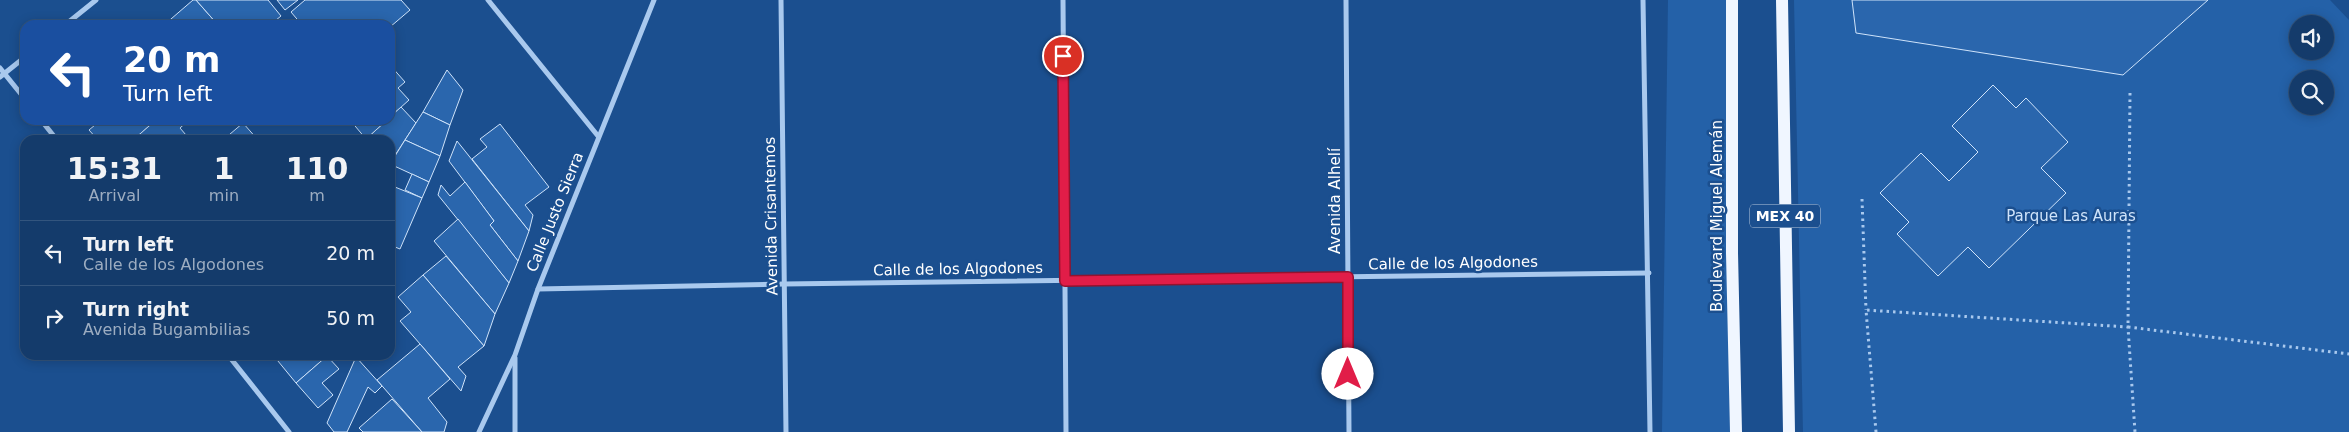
<!DOCTYPE html>
<html lang="en">
<head>
<meta charset="utf-8">
<style>
	body { margin:0; font-family:"DejaVu Sans",sans-serif; background:#1d4271; color:#f1f3f6; height:100vh; display:flex; flex-direction:column; font-size:19px; white-space:nowrap }
	* { box-sizing:border-box; margin:0 }
	p { font-size:16px; color:#9dadc1 }
	.icon { flex:none; width:28px; height:28px; fill:none; stroke:currentColor; stroke-width:2; stroke-linecap:round; stroke-linejoin:round }
	.map { position:relative; flex:1; overflow:hidden }
	.drawer { position:absolute; left:20px; top:135px; width:375px; height:225px; display:flex; flex-direction:column; background:#143b6b; border-radius:15px; box-shadow:0 2px 12px #0003,0 0 0 1px #33557e }
	.drawer>* { flex:none }
	.banner { position:absolute; left:20px; top:20px; width:375px; height:105px; border-radius:15px; box-shadow:0 2px 12px #0003,0 0 0 1px #33557e; background:#1a4fa0; color:#fff; overflow:hidden }
	.controls { position:absolute; left:2289px; top:15px; display:grid; gap:10px }
	.controls a { display:grid; place-items:center; width:45px; height:45px; border-radius:50%; background:#143b6b; box-shadow:0 2px 12px #0003,0 0 0 1px #33557e; font-size:25px }
	.pin { position:absolute; display:grid; place-items:center; width:42px; height:42px; color:#fff; margin:-21px; border:2px solid #fff; border-radius:50%; box-shadow:0 1px 5px #0007 }
	.me { position:absolute; width:55px; margin:-28px; rotate:0deg; stroke-linejoin:round; filter:drop-shadow(0 0 4px #0008) }
	.turn { display:flex; align-items:center; gap:18px; height:105px; padding:0 20px; font-size:22px }
	.turn .icon { width:65px; height:65px; stroke-width:2.5 }
	.turn b { display:block; font-size:35px; line-height:42px }
	.eta { display:flex; justify-content:space-evenly; align-items:center; height:85px; text-align:center }
	.eta b { font-size:30px; font-weight:800; line-height:35px }
	ul { padding:0; list-style:none }
	li { display:flex; align-items:center; gap:15px; height:65px; padding:0 20px; border-top:1px solid #33557e }
	li div { flex:1 }
	li b { display:block; font-size:19px }
	li em { font-style:normal }
	.map>svg:first-child { display:block }
	.green { fill:#2461a8; fill-rule:evenodd }
	.building { fill:#2a66ad; stroke:#cfe3fa }
	.lines { fill:none; stroke-linecap:round; stroke-linejoin:round }
	.path { stroke:#a9c9ee; stroke-width:3; stroke-dasharray:2.5 4; stroke-linecap:butt }
	.minor { stroke:#a9c9ee; stroke-width:5 }
	.primary { stroke:#f0f6ff; stroke-width:12 }
	.route-casing { stroke:#92132f; stroke-width:12 }
	.route { stroke:#e11d48; stroke-width:9 }
	.labels { text-anchor:middle; dominant-baseline:central; stroke-width:5; stroke-linejoin:round; paint-order:stroke }
	.shield { fill:#1b4f8f; stroke:#bbcadd; stroke-width:1 }
	.shield-label { font-size:14px; font-weight:bold; fill:#fff }
	.street-label { font-size:15px; fill:#fff; stroke:#1b4f8f }
	.park-label { font-size:15px; fill:#cfe3fa; stroke:#1b4f8f }
</style>
</head>
<body>
<div class="map">
<svg width="2349" height="432" viewBox="0 0 2349 432">
	<rect width="100%" height="100%" fill="#1b4f8f"/>
	<!-- green -->
	<g class="green">
		<path d="M1668,0H1727L1730,432H1662Z"/>
		<path d="M1794,0H2330L2349,20V432H1803ZM2298,24H2325V51H2298ZM2298,79H2325V106H2298Z"/>
	</g>
	<!-- building -->
	<g class="building">
		<path d="M193,0H196L218,25H164Z"/>
		<path d="M196,0H268L281,16L270,25H218Z"/>
		<path d="M277,0H298L285,10Z"/>
		<path d="M305,0H401L410,10L390,27V25H302L291,12Z"/>
		<path d="M1852,0H2208L2123,75L1856,33Z"/>
		<path d="M390,65L405,82L398,88L409,100L390,117Z"/>
		<path d="M447,70L463,90L450,125L423,112Z"/>
		<path d="M1993,85L2016,108L2026,98L2068,142L2041,168L2066,193L1989,268L1968,247L1938,276L1897,234L1909,222L1880,193L1921,153L1949,181L1978,152L1952,126Z"/>
		<path d="M401,107L416,123L390,163V140H365L387,120H390V117Z"/>
		<path d="M423,112L450,125L440,156L405,140Z"/>
		<path d="M101,120H156L133,140H98L89,130Z"/>
		<path d="M156,120H189L180,128L186,135L180,140H133Z"/>
		<path d="M350,120H387L366,139Z"/>
		<path d="M243,123L258,140H223Z"/>
		<path d="M500,124L549,187L525,205L533,215L529,231L472,159L487,147L480,139Z"/>
		<path d="M405,140L440,156L429,182L390,164Z"/>
		<path d="M457,141L529,231L518,261L490,225L494,221L449,161Z"/>
		<path d="M412,174L429,182L422,198L405,190Z"/>
		<path d="M465,182L494,221L490,225L518,261L509,283L438,195L441,185L450,196Z"/>
		<path d="M390,185L422,198L400,249L390,245Z"/>
		<path d="M458,219L509,283L495,314L434,241Z"/>
		<path d="M446,256L495,314L484,346L423,275Z"/>
		<path d="M423,275L484,346L458,367L466,376L461,391L400,321L411,312L398,297Z"/>
		<path d="M420,344L450,379L428,398L447,422L444,432H422L377,380Z"/>
		<path d="M273,355H327V356L296,383Z"/>
		<path d="M327,356L339,369L322,383L333,395L318,408L296,383Z"/>
		<path d="M356,357L382,386L375,393L368,387L347,432H334L327,423Z"/>
		<path d="M392,399L422,432H363L359,428Z"/>
	</g>
	<g class="lines">
		<!-- path -->
		<g class="path">
			<path d="M2130,93L2128,327L2349,354"/>
			<path d="M1862,199L1866,310"/>
			<path d="M1876,432L1866,310L2128,327L2135,432"/>
		</g>
		<!-- minor -->
		<g class="minor">
			<path d="M488,0L598,136"/>
			<path d="M781,0L786,432"/>
			<path d="M1063,0L1066,432"/>
			<path d="M1346,0L1349,432"/>
			<path d="M1643,0L1650,432"/>
			<path d="M65,25L96,0"/>
			<path d="M0,68L25,99"/>
			<path d="M0,77L25,57"/>
			<path d="M41,120L57,140"/>
			<path d="M538,289L784,284L1649,273"/>
			<path d="M228,355L289,432"/>
			<path d="M515,358V432"/>
			<path d="M479,432L515,355L538,289L654,0"/>
		</g>
		<!-- primary -->
		<g class="primary">
			<path d="M1732,0V253L1736,432"/>
			<path d="M1782,0L1789,432"/>
		</g>
	</g>
	<g class="lines">
		<defs>
			<path id="route" d="M1063,56L1065,281L1348,277V374"/>
		</defs>
		<!-- route casing -->
		<use href="#route" class="route-casing"/>
		<!-- route -->
		<use href="#route" class="route"/>
	</g>
	<g class="labels">
		<!-- shield labels -->
		<rect class="shield" x="1750" y="204.5" width="70" height="23" rx="4"/>
		<g class="shield-label">
			<text x="1785" y="216">MEX 40</text>
		</g>
		<!-- street labels -->
		<g class="street-label">
			<text transform="translate(1335 201) rotate(-90)">Avenida Alhelí</text>
			<text transform="translate(555 212) rotate(-68)">Calle Justo Sierra</text>
			<text transform="translate(771 216) rotate(-91)">Avenida Crisantemos</text>
			<text transform="translate(1717 216) rotate(-90)">Boulevard Miguel Alemán</text>
			<text transform="translate(1453 263) rotate(-1)">Calle de los Algodones</text>
			<text transform="translate(958 269) rotate(-1)">Calle de los Algodones</text>
		</g>
		<!-- park labels -->
		<g class="park-label">
			<text x="2071" y="216">Parque Las Auras</text>
		</g>
	</g>
</svg>
<div class="controls">
<a><svg class="icon" aria-label="sound" viewBox="0 0 24 24"><path d="M4 9h4l5-4v14l-5-4H4zM17 9q2 3 0 6"/></svg></a>
<a><svg class="icon" aria-label="search" viewBox="0 0 24 24"><circle cx="10" cy="10" r="6"/><path d="M15 15l6 6"/></svg></a>
</div>
<div class="pin" style="left:1063px;top:56px;background:#d93025"><svg class="icon" aria-label="arrive" viewBox="0 0 24 24"><path d="M6 21V4h12l-3 4 3 4H6"/></svg></div>
<svg class="me" style="left:1348px;top:374px" viewBox="-20 -20 40 40"><circle r="19" fill="#fff"/><path d="M0-13L10 11 0 6-10 11z" fill="#e11d48"/></svg>
<div class="banner">
<div class="turn"><svg class="icon" aria-label="left" viewBox="0 0 24 24"><path d="M17 20v-9H6M10 6l-5 5 5 5"/></svg><div><b>20 m</b>Turn left</div></div>
</div>
<section class="drawer">
<div class="eta">
<div><b>15:31</b><p>Arrival</p></div>
<div><b>1</b><p>min</p></div>
<div><b>110</b><p>m</p></div>
</div>
<ul>
<li><svg class="icon" aria-label="left" viewBox="0 0 24 24"><path d="M17 20v-9H6M10 6l-5 5 5 5"/></svg><div><b>Turn left</b><p>Calle de los Algodones</p></div><em>20 m</em></li>
<li><svg class="icon" aria-label="right" viewBox="0 0 24 24"><path d="M7 20v-9h11M14 6l5 5-5 5"/></svg><div><b>Turn right</b><p>Avenida Bugambilias</p></div><em>50 m</em></li>
</ul>
</section>
</div>
</body>
</html>
